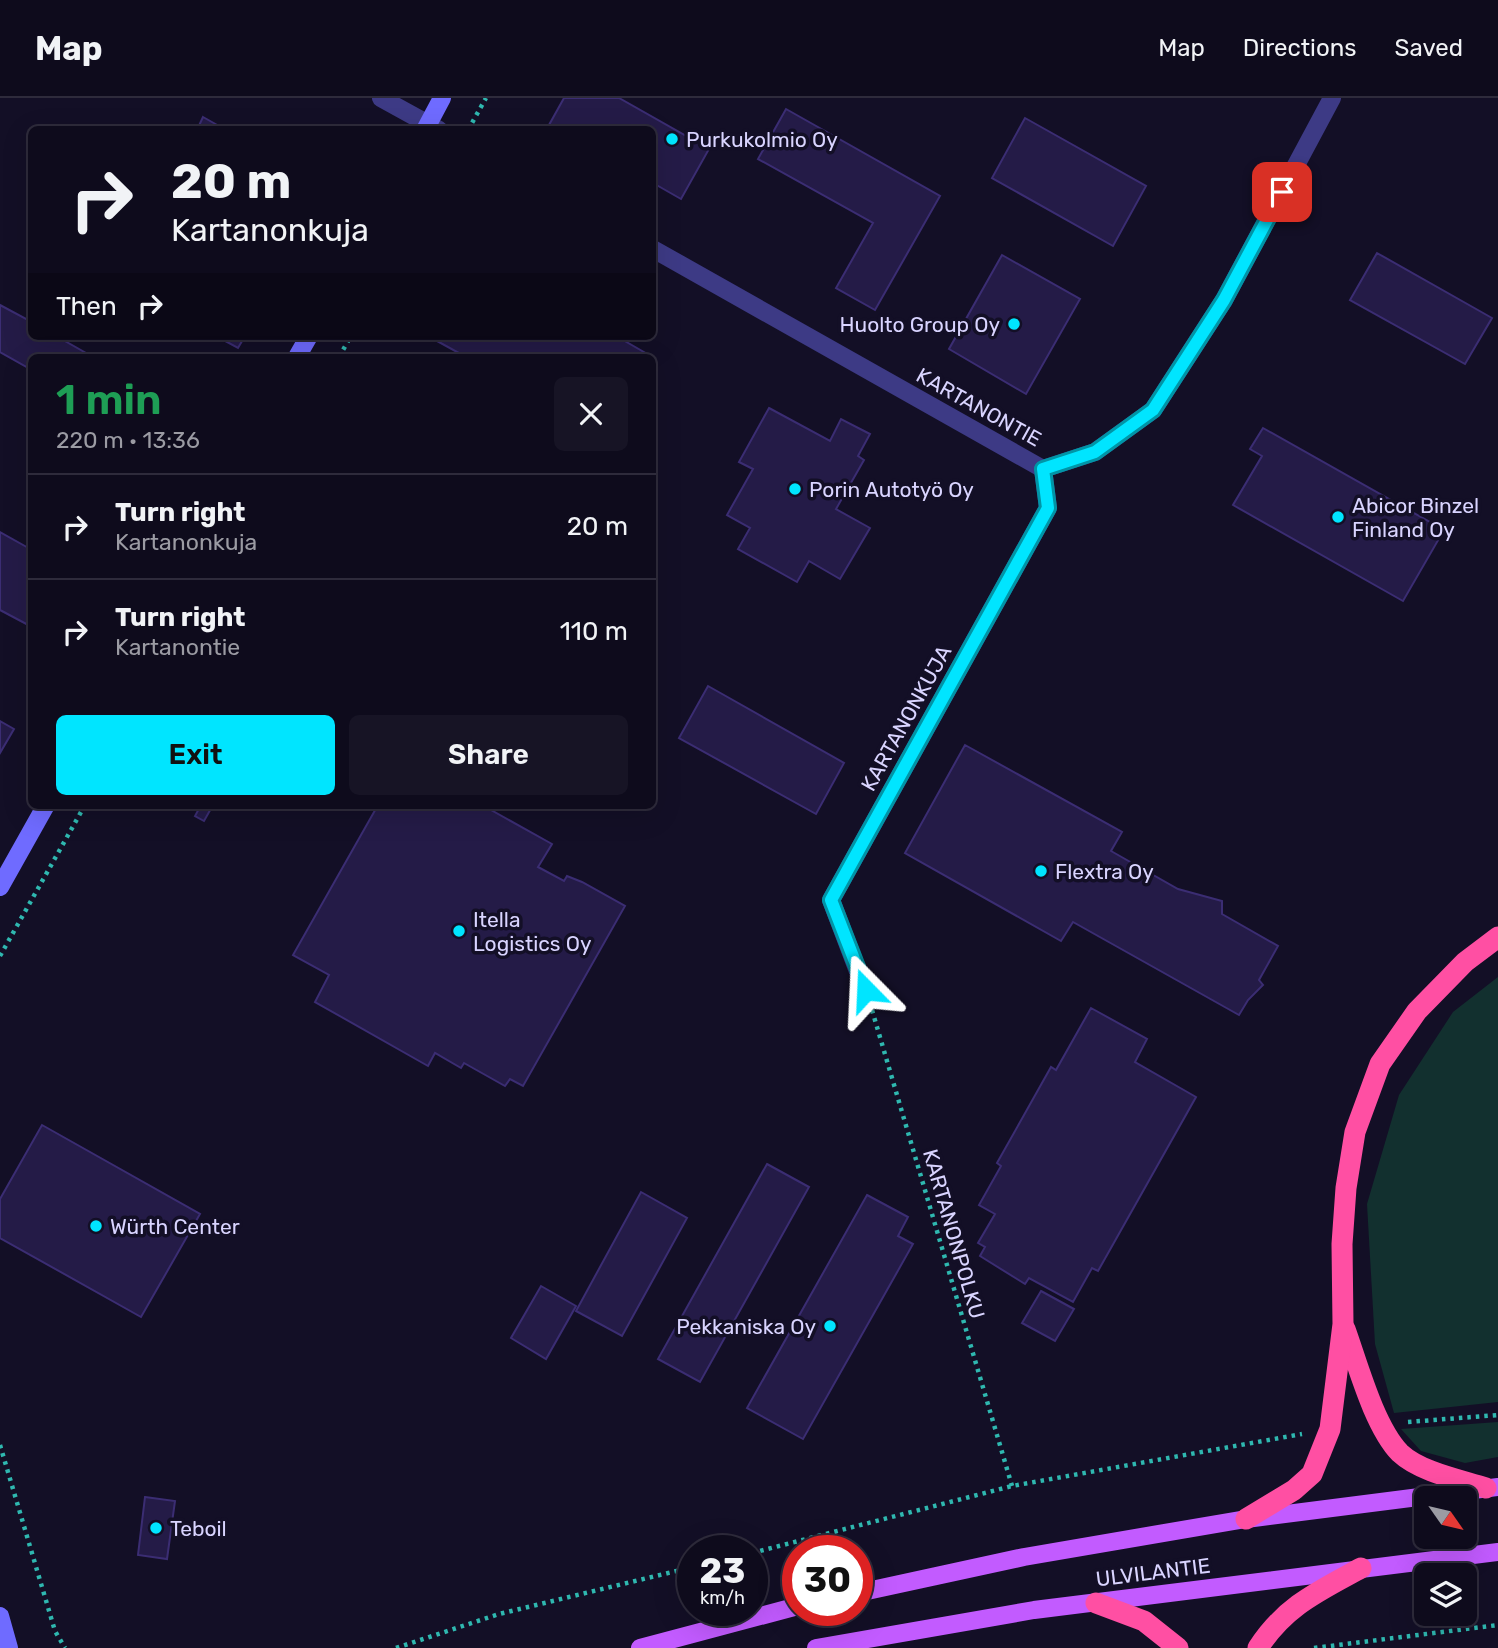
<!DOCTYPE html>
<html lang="en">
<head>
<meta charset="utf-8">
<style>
	body { margin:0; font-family:Rubik,sans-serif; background:#171425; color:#f1f3f6; height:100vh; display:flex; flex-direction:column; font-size:26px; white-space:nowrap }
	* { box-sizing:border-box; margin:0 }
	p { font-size:23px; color:#9b9ba3 }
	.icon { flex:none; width:38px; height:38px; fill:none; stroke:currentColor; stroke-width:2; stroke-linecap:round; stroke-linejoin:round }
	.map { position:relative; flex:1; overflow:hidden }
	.panel { position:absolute; left:28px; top:256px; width:628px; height:455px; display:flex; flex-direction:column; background:#0e0b1c; border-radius:10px; box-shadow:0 7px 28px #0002,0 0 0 2px #2e2b3b }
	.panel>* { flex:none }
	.hud { position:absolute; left:28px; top:28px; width:628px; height:214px; border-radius:10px; box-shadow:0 7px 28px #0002,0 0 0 2px #2e2b3b; background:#0e0b1c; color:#f1f3f6; overflow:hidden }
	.needle { width:46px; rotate:124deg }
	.fabs { position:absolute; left:1414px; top:1388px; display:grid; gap:14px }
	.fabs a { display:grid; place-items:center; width:63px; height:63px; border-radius:10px; background:#0e0b1c; box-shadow:0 7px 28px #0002,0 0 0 2px #2e2b3b; font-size:35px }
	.speed { position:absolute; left:677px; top:1437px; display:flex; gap:14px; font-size:35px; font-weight:700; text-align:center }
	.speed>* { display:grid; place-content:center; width:91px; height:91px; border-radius:50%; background:#0e0b1c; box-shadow:0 7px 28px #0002,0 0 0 2px #2e2b3b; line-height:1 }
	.speed small { font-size:18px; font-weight:400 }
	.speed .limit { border:10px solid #d22; background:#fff; color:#111 }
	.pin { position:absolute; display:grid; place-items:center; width:60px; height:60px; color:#fff; margin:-30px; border-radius:14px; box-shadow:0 4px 10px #0006 }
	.me { position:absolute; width:77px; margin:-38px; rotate:339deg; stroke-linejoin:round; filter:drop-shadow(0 0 5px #0008) }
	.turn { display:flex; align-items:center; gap:24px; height:147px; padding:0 28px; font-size:32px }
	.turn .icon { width:91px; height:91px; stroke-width:2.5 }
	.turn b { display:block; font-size:49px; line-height:60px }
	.then { display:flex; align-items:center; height:66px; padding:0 28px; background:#0003; gap:14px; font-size:26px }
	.round { display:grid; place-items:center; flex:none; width:74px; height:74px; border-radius:10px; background:#171425 }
	.headline { display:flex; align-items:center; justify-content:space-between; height:119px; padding:0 28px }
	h1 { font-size:42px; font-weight:600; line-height:52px; color:#1e9e55 }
	.cta { display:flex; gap:14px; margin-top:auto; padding:14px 28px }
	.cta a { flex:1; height:80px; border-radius:10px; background:#00e5ff; color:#111; font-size:28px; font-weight:600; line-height:80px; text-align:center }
	.cta a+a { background:#171425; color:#f1f3f6 }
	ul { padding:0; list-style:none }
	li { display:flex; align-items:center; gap:21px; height:105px; padding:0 28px; border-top:2px solid #2e2b3b }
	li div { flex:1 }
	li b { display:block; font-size:26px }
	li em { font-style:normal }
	header { display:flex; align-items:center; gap:42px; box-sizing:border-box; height:98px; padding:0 35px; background:#0e0b1c; border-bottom:2px solid #2e2b3b }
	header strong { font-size:33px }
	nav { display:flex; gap:38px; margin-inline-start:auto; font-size:24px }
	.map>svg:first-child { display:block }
	.green { fill:#12302f }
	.building { fill:#241b47; stroke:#3b2d73; stroke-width:2 }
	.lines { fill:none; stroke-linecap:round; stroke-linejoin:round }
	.path { stroke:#2fb8b0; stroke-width:4.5; stroke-dasharray:3.5 5; stroke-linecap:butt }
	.street { stroke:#3d3a85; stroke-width:18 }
	.secondary { stroke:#6f6bff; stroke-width:18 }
	.primary { stroke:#c25bff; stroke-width:18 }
	.highway { stroke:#ff4fa3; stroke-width:21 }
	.route-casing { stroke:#0095a6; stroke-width:18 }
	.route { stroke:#00e5ff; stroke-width:12 }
	.poi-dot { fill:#00e5ff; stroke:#130f26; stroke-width:2.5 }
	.labels { text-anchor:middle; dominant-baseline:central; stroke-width:7; stroke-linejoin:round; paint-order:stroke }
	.poi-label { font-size:21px; fill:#d9d4ff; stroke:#130f26; text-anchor:start }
	.street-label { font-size:21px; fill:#d9d4ff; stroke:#130f26 }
</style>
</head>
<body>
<header>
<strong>Map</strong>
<nav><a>Map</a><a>Directions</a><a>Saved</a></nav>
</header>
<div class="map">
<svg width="1498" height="1550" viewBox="0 0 1498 1550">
	<rect width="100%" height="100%" fill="#130f26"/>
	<!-- green -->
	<g class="green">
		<path d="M1498,879V1304L1394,1315L1375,1246L1367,1106L1399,997L1453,914Z"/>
		<path d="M1498,1324V1359L1465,1365L1421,1353L1401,1331Z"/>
	</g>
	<!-- building -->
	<g class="building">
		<path d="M564,0H619L709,51L681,101L653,85V32H557L549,27Z"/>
		<path d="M786,11L940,98L875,212L836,190L873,125L758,61Z"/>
		<path d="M203,19L226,32H197Z"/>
		<path d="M1025,20L1146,88L1113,148L992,80Z"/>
		<path d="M1377,155L1492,220L1465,266L1350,202Z"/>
		<path d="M1002,157L1080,201L1026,296L949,251Z"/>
		<path d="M0,207L32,224V238H56L93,259H32V272L0,254Z"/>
		<path d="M216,238H245L238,250Z"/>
		<path d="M428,238H616L649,257L466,259Z"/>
		<path d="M769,310L830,343L841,321L870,336L858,358L864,362L836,411L870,430L840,481L809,463L797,484L738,451L750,430L727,417L753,371L739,364Z"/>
		<path d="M1263,330L1444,432L1403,503L1233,407L1262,358L1250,351Z"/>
		<path d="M0,434L32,452V529L0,512Z"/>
		<path d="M708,588L844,665L816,716L679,640Z"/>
		<path d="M0,623L14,631L0,655Z"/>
		<path d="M965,647L1122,734L1111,753L1178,791L1222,803V816L1278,848L1259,882L1263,887L1248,902L1239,917L1073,824L1061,843L905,755Z"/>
		<path d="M201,707H213L204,723L195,718Z"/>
		<path d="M378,707H482L552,746L538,769L564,783L567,778L582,784L625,808L523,988L510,981L505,988L464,965L461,970L435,955L428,968L315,904L329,877L293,857Z"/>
		<path d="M1091,910L1147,941L1135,964L1196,999L1098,1173L1092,1170L1073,1204L1029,1180L1025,1186L980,1158L985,1149L978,1145L995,1116L979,1107L1001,1068L997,1065L1051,969L1056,972Z"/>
		<path d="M42,1027L200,1116L141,1219L0,1140V1101Z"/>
		<path d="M767,1066L809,1089L700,1284L658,1261Z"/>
		<path d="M641,1094L687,1120L622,1238L576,1213Z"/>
		<path d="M867,1097L908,1119L898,1138L913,1146L803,1341L747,1310Z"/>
		<path d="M541,1188L576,1208L546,1261L511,1240Z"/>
		<path d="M1041,1193L1074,1211L1055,1243L1022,1225Z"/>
		<path d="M145,1399L175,1403L167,1461L138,1457Z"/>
	</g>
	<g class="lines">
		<!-- path -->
		<g class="path">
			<path d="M468,32L486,0"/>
			<path d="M339,259L351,238"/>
			<path d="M0,858L85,707"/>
			<path d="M872,912L1012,1388"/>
			<path d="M1408,1324L1498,1317"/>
			<path d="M0,1347L55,1533L65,1550"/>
			<path d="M752,1455L1012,1388L1302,1336"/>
			<path d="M396,1550L499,1516L693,1469"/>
			<path d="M1314,1550L1498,1527"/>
		</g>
		<!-- street -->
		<g class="street">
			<path d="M381,0L439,32"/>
			<path d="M653,151L1043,371L1095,354L1153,312L1224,202L1332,0"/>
			<path d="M865,892L831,802L1048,410L1043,371"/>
		</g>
		<!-- secondary -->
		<g class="secondary">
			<path d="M425,32L442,0"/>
			<path d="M297,259L309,238"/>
			<path d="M0,789L46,707"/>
			<path d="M0,1518L9,1550"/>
		</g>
		<!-- primary -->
		<g class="primary">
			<path d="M858,1495L1024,1459L1246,1421L1498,1389"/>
			<path d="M640,1550L798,1508"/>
			<path d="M816,1550L1034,1512L1498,1454"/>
		</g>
		<!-- highway -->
		<g class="highway">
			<path d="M1345,1231C1358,1267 1374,1328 1400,1355C1420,1374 1461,1382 1486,1390"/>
			<path d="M1246,1421L1294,1392L1312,1376L1330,1331L1343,1226L1342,1146L1346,1090L1355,1034L1380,966L1417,913L1465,864L1498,839"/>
			<path d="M1096,1505L1144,1523L1178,1550"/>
			<path d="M1258,1550C1285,1508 1319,1493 1361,1470"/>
		</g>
	</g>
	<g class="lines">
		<defs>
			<path id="route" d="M866,892L831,802L1048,410L1043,371L1095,354L1153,312L1224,202L1282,94"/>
		</defs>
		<!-- route casing -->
		<use href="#route" class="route-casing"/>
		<!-- route -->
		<use href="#route" class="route"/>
	</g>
	<!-- markers -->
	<g class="poi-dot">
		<circle cx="672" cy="41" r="7"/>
		<circle cx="1014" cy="226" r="7"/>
		<circle cx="795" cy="391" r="7"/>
		<circle cx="1338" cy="419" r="7"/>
		<circle cx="1041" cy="773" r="7"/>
		<circle cx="459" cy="833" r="7"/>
		<circle cx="96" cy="1128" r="7"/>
		<circle cx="830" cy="1228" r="7"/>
		<circle cx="156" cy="1430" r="7"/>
	</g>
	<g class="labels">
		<!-- poi labels -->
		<g class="poi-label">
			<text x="686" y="41">Purkukolmio Oy</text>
			<text x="1000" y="226" text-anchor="end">Huolto Group Oy</text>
			<text x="809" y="391">Porin Autotyö Oy</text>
			<text x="1352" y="407">Abicor Binzel<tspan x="1352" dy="24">Finland Oy</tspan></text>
			<text x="1055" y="773">Flextra Oy</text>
			<text x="473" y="821">Itella<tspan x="473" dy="24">Logistics Oy</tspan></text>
			<text x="110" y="1128">Würth Center</text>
			<text x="816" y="1228" text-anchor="end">Pekkaniska Oy</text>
			<text x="170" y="1430">Teboil</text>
		</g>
		<!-- street labels -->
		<g class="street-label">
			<text transform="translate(979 309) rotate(29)">KARTANONTIE</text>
			<text transform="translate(906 620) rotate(-61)">KARTANONKUJA</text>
			<text transform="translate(954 1136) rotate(74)">KARTANONPOLKU</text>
			<text transform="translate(1153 1474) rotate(-7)">ULVILANTIE</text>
		</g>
	</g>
</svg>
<div class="fabs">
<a><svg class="needle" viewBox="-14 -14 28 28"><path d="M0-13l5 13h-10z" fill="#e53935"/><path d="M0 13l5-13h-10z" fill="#9b9ba3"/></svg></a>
<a><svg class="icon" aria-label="layers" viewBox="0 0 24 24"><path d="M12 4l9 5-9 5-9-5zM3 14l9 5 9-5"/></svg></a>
</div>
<div class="speed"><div>23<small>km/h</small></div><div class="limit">30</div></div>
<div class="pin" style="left:1282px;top:94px;background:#d93025"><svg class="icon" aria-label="arrive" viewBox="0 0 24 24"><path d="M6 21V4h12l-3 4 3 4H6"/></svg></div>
<svg class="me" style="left:866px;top:892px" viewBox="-20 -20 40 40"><path d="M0-17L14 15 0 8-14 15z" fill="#00e5ff" stroke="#fff" stroke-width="4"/></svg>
<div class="hud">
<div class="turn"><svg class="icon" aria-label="right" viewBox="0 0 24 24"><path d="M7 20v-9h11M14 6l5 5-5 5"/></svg><div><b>20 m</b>Kartanonkuja</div></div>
<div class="then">Then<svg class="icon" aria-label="right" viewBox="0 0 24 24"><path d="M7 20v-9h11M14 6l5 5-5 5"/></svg></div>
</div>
<section class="panel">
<div class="headline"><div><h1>1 min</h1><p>220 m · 13:36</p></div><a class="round"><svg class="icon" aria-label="close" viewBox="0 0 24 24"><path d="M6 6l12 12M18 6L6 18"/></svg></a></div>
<ul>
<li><svg class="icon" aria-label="right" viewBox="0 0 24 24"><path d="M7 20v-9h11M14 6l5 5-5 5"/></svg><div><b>Turn right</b><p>Kartanonkuja</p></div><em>20 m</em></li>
<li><svg class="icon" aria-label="right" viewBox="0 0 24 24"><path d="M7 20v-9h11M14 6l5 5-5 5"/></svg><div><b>Turn right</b><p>Kartanontie</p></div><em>110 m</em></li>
</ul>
<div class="cta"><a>Exit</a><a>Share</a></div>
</section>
</div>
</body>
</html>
